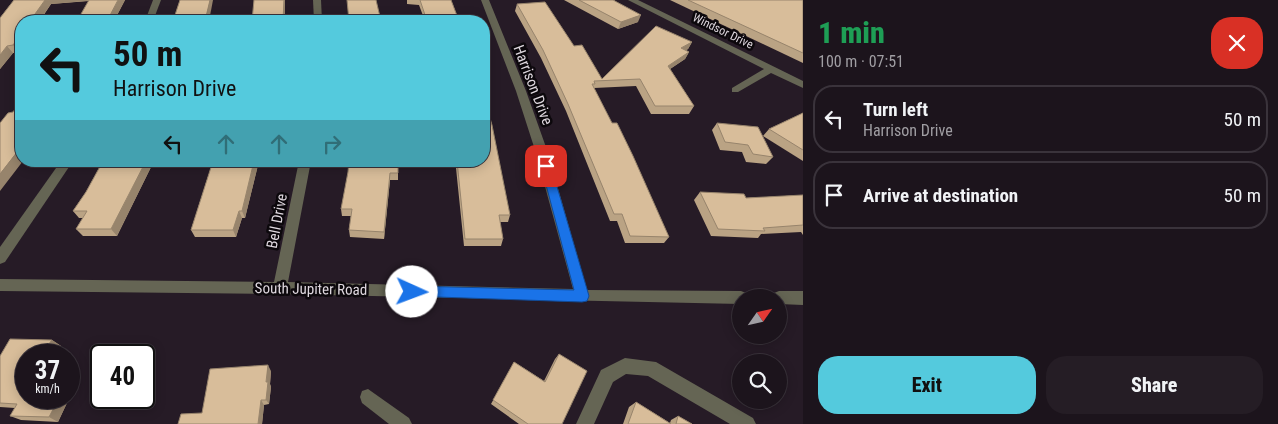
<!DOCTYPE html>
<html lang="en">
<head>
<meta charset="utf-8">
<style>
	body { margin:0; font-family:"Roboto Condensed",sans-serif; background:#251d25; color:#f1f3f6; height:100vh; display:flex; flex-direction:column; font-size:19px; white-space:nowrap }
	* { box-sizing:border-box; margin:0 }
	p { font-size:16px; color:#a09ea3 }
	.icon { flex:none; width:28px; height:28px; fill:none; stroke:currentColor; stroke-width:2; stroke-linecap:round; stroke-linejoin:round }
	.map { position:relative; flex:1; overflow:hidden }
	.drawer { display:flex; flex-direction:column; background:#1c141c; width:475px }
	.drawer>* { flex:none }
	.guide { position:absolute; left:15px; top:15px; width:475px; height:152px; border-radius:20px; box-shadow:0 2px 12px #0003,0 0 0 1px #3a333b; background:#54cadd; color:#111; overflow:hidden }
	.needle { width:32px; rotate:56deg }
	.buttons { position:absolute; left:732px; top:289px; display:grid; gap:10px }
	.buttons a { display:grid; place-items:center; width:55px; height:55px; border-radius:50%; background:#1c141c; box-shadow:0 2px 12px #0003,0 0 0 1px #3a333b; font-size:25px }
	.speed { position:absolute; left:15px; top:344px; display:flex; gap:10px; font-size:25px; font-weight:700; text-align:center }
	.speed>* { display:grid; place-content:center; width:65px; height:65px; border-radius:50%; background:#1c141c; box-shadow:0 2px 12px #0003,0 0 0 1px #3a333b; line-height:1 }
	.speed small { font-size:12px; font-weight:400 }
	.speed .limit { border:2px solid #111; border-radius:8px; background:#fff; color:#111 }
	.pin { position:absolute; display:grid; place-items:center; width:42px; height:42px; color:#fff; margin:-21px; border-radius:10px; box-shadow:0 2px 8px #0006 }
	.me { position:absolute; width:55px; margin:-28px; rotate:92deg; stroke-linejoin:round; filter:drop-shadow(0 0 4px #0008) }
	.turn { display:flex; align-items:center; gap:18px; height:105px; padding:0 15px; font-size:22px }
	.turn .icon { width:65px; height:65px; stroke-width:2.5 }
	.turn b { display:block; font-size:35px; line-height:42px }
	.lanes { display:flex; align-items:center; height:48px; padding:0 15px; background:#0003; justify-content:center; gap:25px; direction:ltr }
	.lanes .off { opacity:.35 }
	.round { display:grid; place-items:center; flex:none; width:52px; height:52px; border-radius:20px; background:#251d25 }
	.headline { display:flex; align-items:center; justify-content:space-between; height:85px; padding:0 15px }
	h1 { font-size:30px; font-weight:800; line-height:38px; color:#1e9e55 }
	.button { display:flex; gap:10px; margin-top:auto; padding:10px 15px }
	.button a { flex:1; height:58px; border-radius:20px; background:#54cadd; color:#111; font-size:20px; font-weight:800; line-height:58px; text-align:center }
	.button a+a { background:#251d25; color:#f1f3f6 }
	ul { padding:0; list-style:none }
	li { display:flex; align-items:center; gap:15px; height:68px; margin:0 10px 8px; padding:0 5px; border:2px solid #3a333b; border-radius:20px }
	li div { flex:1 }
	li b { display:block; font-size:19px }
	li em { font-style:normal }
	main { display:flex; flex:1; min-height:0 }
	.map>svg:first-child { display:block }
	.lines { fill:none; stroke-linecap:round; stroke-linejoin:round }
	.minor { fill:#656554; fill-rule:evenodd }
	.wall { fill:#baa384 }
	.shaded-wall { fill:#97846c }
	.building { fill:#d8bd9a; stroke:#97846c }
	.route { fill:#1a73e8; stroke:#114b97 }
	.labels { text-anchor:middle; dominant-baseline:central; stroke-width:5; stroke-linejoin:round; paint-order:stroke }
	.far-street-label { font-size:12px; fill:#dfd8df; stroke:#0c080c }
	.street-label { font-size:15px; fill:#dfd8df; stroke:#0c080c }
</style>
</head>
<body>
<main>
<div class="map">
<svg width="803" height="424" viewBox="0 0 803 424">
	<rect width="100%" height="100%" fill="#261b26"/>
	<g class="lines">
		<!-- minor -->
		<g class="minor">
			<path d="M153,0H161L153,21H145Z"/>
			<path d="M313,0H321L322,21H314Z"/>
			<path d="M481,0H489L526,91L547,150L587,290L741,291L746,293L748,298H741V304L280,294L0,291V279L274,282L299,161H311L288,282L573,289L535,150L516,91Z"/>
			<path d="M628,0H638L803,81V88L771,73L738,92H732V88L764,69Z"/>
			<path d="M61,161H73L5,262L0,264V247Z"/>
			<path d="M779,291H803V305L779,304V298H772L774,293Z"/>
			<path d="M625,358L656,362L753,418L756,424H730L648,376L626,374L613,382L594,424H576L601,370Z"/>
			<path d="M368,389L409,418L412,424H389L362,403L360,397L362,391Z"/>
		</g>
	</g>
	<!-- wall -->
	<g class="wall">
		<path d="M14,0H125L114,21L89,1L51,4L19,53H13L0,69V18Z"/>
		<path d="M407,0H451L459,21H425L419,5L407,4Z"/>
		<path d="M564,0H615H614L638,22L618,29Z"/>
		<path d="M670,0H803V63Z"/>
		<path d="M517,4L574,46L602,79L692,42L688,49L686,50L689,52L685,59L670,69L694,106L689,114H651L636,86L594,88L669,237L664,243H625L617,221H610L566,111L541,58L515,11Z"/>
		<path d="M803,113V161L763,136L769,129Z"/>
		<path d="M717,123L773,157L766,164L746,162L742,152L720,150L712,130Z"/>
		<path d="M103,161H154L117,236H83L76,229L83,218H79L73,211L86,192Z"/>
		<path d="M213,161H259L245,218H242L236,237H195L191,230Z"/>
		<path d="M398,161V180H390L384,239L350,237L349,230L351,216H342L341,209Z"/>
		<path d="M456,161L510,215L508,222H500L503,239L501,246H464L456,168Z"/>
		<path d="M700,192L746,198L803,195V235L801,232L761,234L758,238L711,236L694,200Z"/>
		<path d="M52,340L61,346L26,355V398L74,388L58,422L21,420L10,416L15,408L0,407V356Z"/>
		<path d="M559,354L562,424H519L491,404L514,362L544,381L555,359Z"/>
		<path d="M271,371L270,384L271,387L269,404L264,405L262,424H178L202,413Z"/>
		<path d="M636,402L670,423L671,420L678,416L692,424H623L629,407Z"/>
	</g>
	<!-- shaded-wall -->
	<g class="shaded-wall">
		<path d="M45,0H97L51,4L39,21H30Z"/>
		<path d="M118,0H125L114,21H107Z"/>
		<path d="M210,0H213L209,21H205Z"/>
		<path d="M284,0H285V21H283Z"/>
		<path d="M641,15L638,22L618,29L621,22Z"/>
		<path d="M21,34V49L19,53L13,45Z"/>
		<path d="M692,42L688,49L678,56L681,48Z"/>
		<path d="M7,46L13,53L0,69V55Z"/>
		<path d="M689,52L685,59L664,73L668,66Z"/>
		<path d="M21,147V161H23L0,191V174Z"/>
		<path d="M146,161H154L117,236L111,229Z"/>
		<path d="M254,161H259L245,218L242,211Z"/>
		<path d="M390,173V180L384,239V232Z"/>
		<path d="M239,211L242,218L236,237L233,230Z"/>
		<path d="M52,340L61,346L54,355H40Z"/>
		<path d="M268,365L271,371L270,384L271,387L269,404L266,400V382Z"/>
		<path d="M69,385L74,388L58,422L49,417L59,398H69Z"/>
		<path d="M261,400L264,405L262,424H258Z"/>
	</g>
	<!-- building -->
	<g class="building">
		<path d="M14,0H45L30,21H21V34L13,45L7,46L0,55V18Z"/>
		<path d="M89,0H118L107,21H77Z"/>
		<path d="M180,0H210L205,21H173Z"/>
		<path d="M254,0H284L283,21H252Z"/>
		<path d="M347,0H376L381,21H349Z"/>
		<path d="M420,0H451L459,21H427Z"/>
		<path d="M579,0H613L641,15L621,22Z"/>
		<path d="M688,0H803V53Z"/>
		<path d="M545,2L574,46L582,45L602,79L656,26L692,42L681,48L689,52L668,66L694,106H655L640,79L594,81L595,84H592L612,123H617L633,156L669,237L630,236L622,214H614L568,104L543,50L517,4Z"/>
		<path d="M484,98L492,125L510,215H499L503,239H465L457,161H484Z"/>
		<path d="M21,101V147L0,174V123L8,113L13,112Z"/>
		<path d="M803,113V150L769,129Z"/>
		<path d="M717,123L758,127L773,157L753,154L748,145L725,142Z"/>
		<path d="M103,161H146L111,229H76L87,211H73L86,192Z"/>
		<path d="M213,161H254L242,211H239L233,230H191Z"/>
		<path d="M349,161H398V173H390L384,232L349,230L352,209H341L348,172Z"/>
		<path d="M700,192L744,194L746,198L803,195V225L763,228L765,231L718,229Z"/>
		<path d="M10,339L52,340L40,355H26V398H59L49,417L10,416L17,404L0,403V356Z"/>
		<path d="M559,354L587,371L562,424H528L493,400L514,362L545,382Z"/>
		<path d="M268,365L266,382H268L266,400H261L258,424H178L181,414L202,413L210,369Z"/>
		<path d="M636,402L671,424H628Z"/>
		<path d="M678,416L692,424H676Z"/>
	</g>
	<!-- route -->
	<path class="route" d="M546,163L551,166L589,296L587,301L582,302L408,296L406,292L408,287L412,286L574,290L541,166Z"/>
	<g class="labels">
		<!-- far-street labels -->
		<g class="far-street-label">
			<text transform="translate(723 31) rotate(26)">Windsor Drive</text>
		</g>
		<!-- street labels -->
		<g class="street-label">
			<text transform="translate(533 85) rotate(69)">Harrison Drive</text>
			<text transform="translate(277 221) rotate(-79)">Bell Drive</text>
			<text transform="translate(311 289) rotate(1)">South Jupiter Road</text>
		</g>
	</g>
</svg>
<div class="buttons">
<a><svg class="needle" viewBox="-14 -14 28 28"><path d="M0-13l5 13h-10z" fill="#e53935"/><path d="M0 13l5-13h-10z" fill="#a09ea3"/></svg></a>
<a><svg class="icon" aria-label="search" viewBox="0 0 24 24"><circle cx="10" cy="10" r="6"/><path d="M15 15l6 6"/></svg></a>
</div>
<div class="speed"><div>37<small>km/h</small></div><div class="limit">40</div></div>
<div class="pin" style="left:546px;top:166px;background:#d93025"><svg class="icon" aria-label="arrive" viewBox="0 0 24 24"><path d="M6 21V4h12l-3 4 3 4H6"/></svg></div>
<svg class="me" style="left:412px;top:292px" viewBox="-20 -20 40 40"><circle r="19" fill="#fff"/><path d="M0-13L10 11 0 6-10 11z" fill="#1a73e8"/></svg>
<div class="guide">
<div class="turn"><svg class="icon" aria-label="left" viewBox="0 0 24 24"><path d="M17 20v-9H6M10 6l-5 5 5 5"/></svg><div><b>50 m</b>Harrison Drive</div></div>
<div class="lanes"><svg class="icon" aria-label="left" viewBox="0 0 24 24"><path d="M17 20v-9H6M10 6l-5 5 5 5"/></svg><svg class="icon off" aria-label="ahead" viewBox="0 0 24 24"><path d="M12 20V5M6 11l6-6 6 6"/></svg><svg class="icon off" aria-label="ahead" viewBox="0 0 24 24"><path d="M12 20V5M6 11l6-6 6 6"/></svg><svg class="icon off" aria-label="right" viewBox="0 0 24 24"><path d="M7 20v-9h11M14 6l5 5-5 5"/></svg></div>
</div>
</div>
<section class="drawer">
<div class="headline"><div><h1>1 min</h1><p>100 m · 07:51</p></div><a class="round" style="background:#d93025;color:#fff"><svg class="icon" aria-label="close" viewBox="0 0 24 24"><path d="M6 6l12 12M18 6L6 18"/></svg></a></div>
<ul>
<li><svg class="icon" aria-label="left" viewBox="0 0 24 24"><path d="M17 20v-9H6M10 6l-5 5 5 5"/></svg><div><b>Turn left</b><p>Harrison Drive</p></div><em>50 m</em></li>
<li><svg class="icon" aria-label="arrive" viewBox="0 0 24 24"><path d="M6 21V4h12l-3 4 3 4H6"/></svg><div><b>Arrive at destination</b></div><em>50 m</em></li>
</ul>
<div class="button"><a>Exit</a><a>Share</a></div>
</section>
</main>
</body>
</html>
